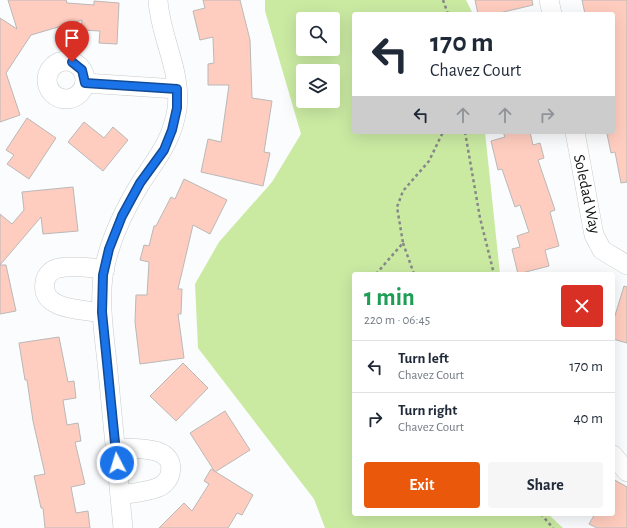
<!DOCTYPE html>
<html lang="en">
<head>
<meta charset="utf-8">
<style>
	body { margin:0; font-family:"Alegreya Sans",sans-serif; background:#f6f6f7; color:#1f2937; height:100vh; display:flex; flex-direction:column; font-size:15px; white-space:nowrap }
	* { box-sizing:border-box; margin:0 }
	p { font-size:13px; color:#747a83 }
	.icon { flex:none; width:22px; height:22px; fill:none; stroke:currentColor; stroke-width:2; stroke-linecap:round; stroke-linejoin:round }
	.map { position:relative; flex:1; overflow:hidden }
	.drawer { position:absolute; left:352px; top:272px; width:263px; height:244px; display:flex; flex-direction:column; background:#fff; border-radius:4px; box-shadow:0 4px 16px #0002 }
	.drawer>* { flex:none }
	.hud { position:absolute; left:352px; top:12px; width:263px; height:122px; border-radius:4px; box-shadow:0 4px 16px #0002; background:#fff; color:#1f2937; overflow:hidden }
	.fabs { position:absolute; left:296px; top:12px; display:grid; gap:8px }
	.fabs a { display:grid; place-items:center; width:44px; height:44px; border-radius:4px; background:#fff; box-shadow:0 4px 16px #0002; font-size:20px }
	.pin { position:absolute; display:grid; place-items:center; width:34px; height:34px; color:#fff; margin:-41px -17px; border-radius:50% 50% 50% 0; rotate:-45deg; box-shadow:0 0 4px #0007 }
	.pin .icon { rotate:45deg }
	.me { position:absolute; width:44px; margin:-22px; rotate:355deg; stroke-linejoin:round; filter:drop-shadow(0 0 3px #0008) }
	.turn { display:flex; align-items:center; gap:14px; height:84px; padding:0 12px; font-size:18px }
	.turn .icon { width:52px; height:52px; stroke-width:2.5 }
	.turn b { display:block; font-size:28px; line-height:34px }
	.lanes { display:flex; align-items:center; height:38px; padding:0 12px; background:#0003; justify-content:center; gap:20px; direction:ltr }
	.lanes .off { opacity:.35 }
	.round { display:grid; place-items:center; flex:none; width:42px; height:42px; border-radius:4px; background:#f6f6f7 }
	.head { display:flex; align-items:center; justify-content:space-between; height:68px; padding:0 12px }
	h1 { font-size:24px; font-weight:700; line-height:30px; color:#1e9e55 }
	.primary-button { display:flex; gap:8px; margin-top:auto; padding:8px 12px }
	.primary-button a { flex:1; height:46px; border-radius:4px; background:#ea580c; color:#fff; font-size:16px; font-weight:700; line-height:46px; text-align:center }
	.primary-button a+a { background:#f6f6f7; color:#1f2937 }
	ul { padding:0; list-style:none }
	li { display:flex; align-items:center; gap:12px; height:52px; padding:0 12px; border-top:1px solid #e0e1e3 }
	li div { flex:1 }
	li b { display:block; font-size:15px }
	li em { font-style:normal }
	.map>svg:first-child { display:block }
	.green { fill:#caeaa2; fill-rule:evenodd }
	.building { fill:#ffcdbf; stroke:#bab8b7 }
	.lines { fill:none; stroke-linecap:round; stroke-linejoin:round }
	.street-casing { stroke:#c9cacb; stroke-width:20 }
	.path { stroke:#868788; stroke-width:2.5; stroke-dasharray:3 3; stroke-linecap:butt }
	.street { stroke:#fff; stroke-width:19 }
	.route-casing { stroke:#114b97; stroke-width:10 }
	.route { stroke:#1a73e8; stroke-width:7 }
	.labels { text-anchor:middle; dominant-baseline:central; stroke-width:3; stroke-linejoin:round; paint-order:stroke }
	.street-label { font-size:16px; fill:#101111; stroke:#fff }
</style>
</head>
<body>
<div class="map">
<svg width="627" height="528" viewBox="0 0 627 528">
	<rect width="100%" height="100%" fill="#fafcfd"/>
	<!-- green -->
	<path class="green" d="M265,0H466L473,14H354V132H485L500,274H354V514H548L563,528H325L314,499L198,348L195,284L219,242L272,182L301,134L265,11ZM303,19H333V49H303ZM303,71H333V101H303Z"/>
	<!-- building -->
	<g class="building">
		<path d="M8,0H66L67,3L94,5V1L119,3L117,44L99,43L100,31L81,30L82,20L31,35L6,73L20,115L0,122V18L17,29Z"/>
		<path d="M203,0H240L250,40L252,98L272,101L264,152L270,153L263,186L201,172L208,139L221,142L229,85H208V64L214,63L213,37L200,40L193,11L205,8Z"/>
		<path d="M475,0H532L533,5L495,14H478Z"/>
		<path d="M582,0H627V182L621,183L615,152L611,153L607,134L613,133V14H585Z"/>
		<path d="M27,118L56,138L29,179L7,164L14,155L6,150Z"/>
		<path d="M84,122L104,138L113,127L128,140L103,171L68,142Z"/>
		<path d="M503,132H530L533,145L540,143L544,158L538,160L555,210L550,212L559,246L545,250L549,266L518,274L512,249L520,247L517,236L529,232L520,205L515,207L502,169L498,170L491,141L505,137Z"/>
		<path d="M184,179L227,200L210,234L193,225L178,289H182L181,314H178L184,358L140,364L135,322L136,295H147L149,262L140,260L144,245L149,246L154,226H156L171,197L175,199Z"/>
		<path d="M73,187L78,231L43,234L41,217L0,265V214L12,224L24,210L22,192Z"/>
		<path d="M0,265H6L16,311L0,314Z"/>
		<path d="M624,286L627,287V343L613,339V322Z"/>
		<path d="M59,337L68,382L74,381L76,398L63,400L67,425L78,423L81,441L75,442L85,484L71,487L76,513L88,511L90,528H45L43,508H41L34,476L45,474L33,421L27,380H25L19,343Z"/>
		<path d="M183,363L208,388L176,421L150,396Z"/>
		<path d="M225,411L250,450L215,472L190,433Z"/>
		<path d="M211,469L253,495L242,515L237,513L228,528H159L184,503L192,511L209,484L204,481Z"/>
		<path d="M613,479L627,487V528H597L589,524L595,514H613Z"/>
	</g>
	<g class="lines">
		<defs>
			<g id="street">
				<path d="M549,0L552,14"/>
				<circle cx="66" cy="80" r="19"/>
				<path d="M85,83L177,89"/>
				<path d="M575,132L594,235L602,250L627,265"/>
				<path d="M102,313C83,309 40,311 45,282C46,275 52,269 59,268C73,265 91,268 105,269"/>
				<path d="M115,448C133,449 177,444 170,474C169,479 164,485 159,487C147,492 132,493 120,495"/>
				<path d="M613,455L627,472"/>
				<path d="M123,528C118,476 113,424 108,372C105,340 99,308 103,276C108,243 123,212 140,184C157,158 172,141 177,109C182,71 160,37 158,0"/>
			</g>
		</defs>
		<!-- street casing -->
		<use href="#street" class="street-casing"/>
		<!-- path -->
		<g class="path">
			<path d="M443,0L448,14"/>
			<path d="M465,132L480,218L494,274"/>
			<path d="M403,243L414,274"/>
			<path d="M376,274L403,243L397,207L403,191L429,161L443,132"/>
			<path d="M541,514L553,528"/>
		</g>
		<!-- street -->
		<use href="#street" class="street"/>
	</g>
	<g class="lines">
		<defs>
			<path id="route" d="M72,62L82,70L85,83L177,89V108L172,130L164,150L140,183L122,216L109,249L103,275L102,312L117,463"/>
		</defs>
		<!-- route casing -->
		<use href="#route" class="route-casing"/>
		<!-- route -->
		<use href="#route" class="route"/>
	</g>
	<g class="labels">
		<!-- street labels -->
		<g class="street-label">
			<text transform="translate(587 194) rotate(78)">Soledad Way</text>
		</g>
	</g>
</svg>
<div class="fabs">
<a><svg class="icon" aria-label="search" viewBox="0 0 24 24"><circle cx="10" cy="10" r="6"/><path d="M15 15l6 6"/></svg></a>
<a><svg class="icon" aria-label="layers" viewBox="0 0 24 24"><path d="M12 4l9 5-9 5-9-5zM3 14l9 5 9-5"/></svg></a>
</div>
<div class="pin" style="left:72px;top:62px;background:#d93025"><svg class="icon" aria-label="arrive" viewBox="0 0 24 24"><path d="M6 21V4h12l-3 4 3 4H6"/></svg></div>
<svg class="me" style="left:117px;top:463px" viewBox="-20 -20 40 40"><circle r="17" fill="#1a73e8" stroke="#fff" stroke-width="3"/><path d="M0-11L8 9 0 5-8 9z" fill="#fff"/></svg>
<div class="hud">
<div class="turn"><svg class="icon" aria-label="left" viewBox="0 0 24 24"><path d="M17 20v-9H6M10 6l-5 5 5 5"/></svg><div><b>170 m</b>Chavez Court</div></div>
<div class="lanes"><svg class="icon" aria-label="left" viewBox="0 0 24 24"><path d="M17 20v-9H6M10 6l-5 5 5 5"/></svg><svg class="icon off" aria-label="ahead" viewBox="0 0 24 24"><path d="M12 20V5M6 11l6-6 6 6"/></svg><svg class="icon off" aria-label="ahead" viewBox="0 0 24 24"><path d="M12 20V5M6 11l6-6 6 6"/></svg><svg class="icon off" aria-label="right" viewBox="0 0 24 24"><path d="M7 20v-9h11M14 6l5 5-5 5"/></svg></div>
</div>
<section class="drawer">
<div class="head"><div><h1>1 min</h1><p>220 m · 06:45</p></div><a class="round" style="background:#d93025;color:#fff"><svg class="icon" aria-label="close" viewBox="0 0 24 24"><path d="M6 6l12 12M18 6L6 18"/></svg></a></div>
<ul>
<li><svg class="icon" aria-label="left" viewBox="0 0 24 24"><path d="M17 20v-9H6M10 6l-5 5 5 5"/></svg><div><b>Turn left</b><p>Chavez Court</p></div><em>170 m</em></li>
<li><svg class="icon" aria-label="right" viewBox="0 0 24 24"><path d="M7 20v-9h11M14 6l5 5-5 5"/></svg><div><b>Turn right</b><p>Chavez Court</p></div><em>40 m</em></li>
</ul>
<div class="primary-button"><a>Exit</a><a>Share</a></div>
</section>
</div>
</body>
</html>
